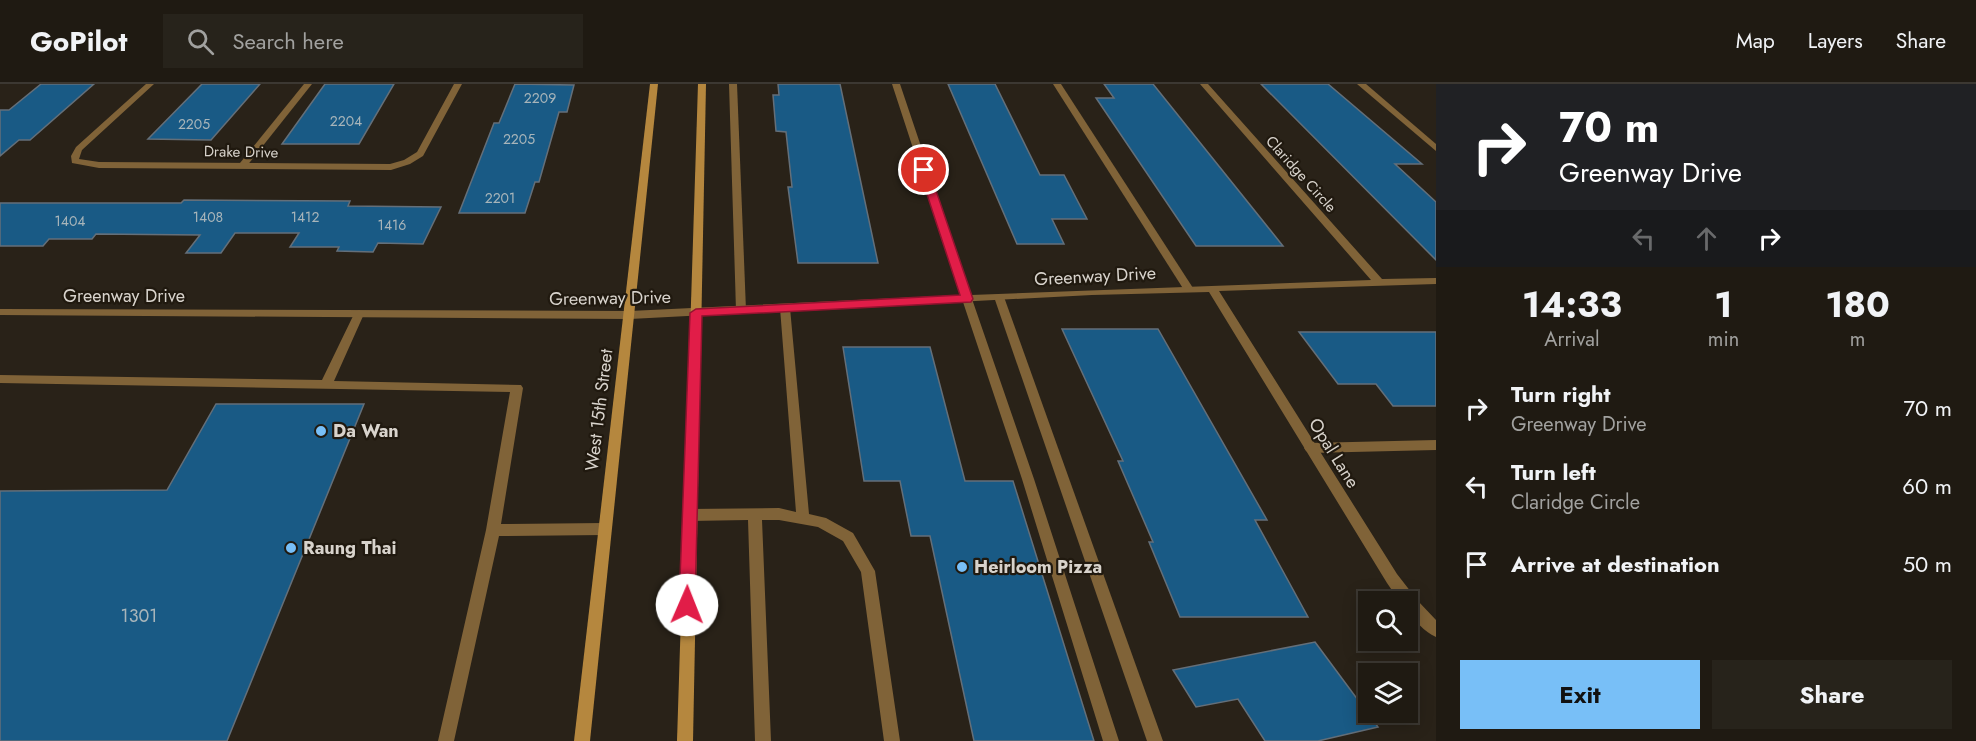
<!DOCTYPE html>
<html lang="en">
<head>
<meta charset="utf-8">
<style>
	body { margin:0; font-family:Jost,sans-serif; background:#27231b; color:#f1f3f6; height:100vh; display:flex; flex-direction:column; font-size:22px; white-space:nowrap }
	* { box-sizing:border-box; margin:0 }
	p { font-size:20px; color:#a1a19f }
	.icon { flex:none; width:33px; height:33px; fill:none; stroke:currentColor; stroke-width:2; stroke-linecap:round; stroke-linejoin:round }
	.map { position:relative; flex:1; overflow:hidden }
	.drawer { display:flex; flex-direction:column; background:#1f1a12; width:540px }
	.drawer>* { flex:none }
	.hud { background:#202124; color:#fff; overflow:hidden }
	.fabs { position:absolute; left:1358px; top:507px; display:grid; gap:12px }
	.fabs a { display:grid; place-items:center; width:60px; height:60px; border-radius:0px; background:#1f1a12; box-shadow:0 3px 15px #0003,0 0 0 2px #3c3832; font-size:30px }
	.pin { position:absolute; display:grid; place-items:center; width:51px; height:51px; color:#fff; margin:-26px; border:3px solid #fff; border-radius:50%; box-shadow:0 2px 6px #0007 }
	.me { position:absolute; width:66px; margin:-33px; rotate:1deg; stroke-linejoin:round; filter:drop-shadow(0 0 4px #0008) }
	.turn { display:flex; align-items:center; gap:21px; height:126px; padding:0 24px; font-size:27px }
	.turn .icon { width:78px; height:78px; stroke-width:2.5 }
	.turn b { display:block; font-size:42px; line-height:51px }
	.lanes { display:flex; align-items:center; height:57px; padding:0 24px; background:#0003; justify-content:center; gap:30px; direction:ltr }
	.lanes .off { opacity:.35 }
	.eta { display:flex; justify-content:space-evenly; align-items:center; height:102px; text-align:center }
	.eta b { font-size:36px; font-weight:700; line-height:42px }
	.cta { display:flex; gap:12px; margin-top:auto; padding:12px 24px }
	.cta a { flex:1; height:69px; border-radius:0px; background:#78bff7; color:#111; font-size:24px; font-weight:700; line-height:69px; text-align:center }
	.cta a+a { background:#27231b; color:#f1f3f6 }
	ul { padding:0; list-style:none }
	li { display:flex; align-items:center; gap:18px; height:78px; padding:0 24px }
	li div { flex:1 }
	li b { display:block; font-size:22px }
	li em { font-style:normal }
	header { display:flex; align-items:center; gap:36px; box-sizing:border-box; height:84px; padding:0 30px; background:#1f1a12; border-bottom:2px solid #3c3832 }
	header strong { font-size:28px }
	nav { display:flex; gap:33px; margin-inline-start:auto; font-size:21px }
	.search { width:420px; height:54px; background:#27231b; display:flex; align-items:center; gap:15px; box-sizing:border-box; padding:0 21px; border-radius:0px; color:#a1a19f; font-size:22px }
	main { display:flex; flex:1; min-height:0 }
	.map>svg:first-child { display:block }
	.building { fill:#195a85; stroke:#646f79; stroke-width:1.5 }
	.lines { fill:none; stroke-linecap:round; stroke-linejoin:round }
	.service { fill:#806338; fill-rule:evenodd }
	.minor { fill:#806338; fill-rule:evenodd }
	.secondary { fill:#b5873e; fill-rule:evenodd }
	.route { fill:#e11d48; stroke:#92132f; stroke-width:1.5 }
	.poi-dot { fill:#78bff7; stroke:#20190f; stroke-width:2 }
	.labels { text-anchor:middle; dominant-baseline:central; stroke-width:4.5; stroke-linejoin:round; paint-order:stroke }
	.far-number-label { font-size:14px; fill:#a8b5ba }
	.far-street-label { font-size:15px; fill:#d8d3cc; stroke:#20190f }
	.street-label { font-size:18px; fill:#d8d3cc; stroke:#20190f }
	.poi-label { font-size:18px; font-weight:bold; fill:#d8d3cc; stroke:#20190f; text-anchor:start }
	.near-number-label { font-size:18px; fill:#a8b5ba }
</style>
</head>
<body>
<header>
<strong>GoPilot</strong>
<div class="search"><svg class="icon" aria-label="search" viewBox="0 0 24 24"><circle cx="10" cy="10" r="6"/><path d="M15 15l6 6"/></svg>Search here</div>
<nav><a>Map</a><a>Layers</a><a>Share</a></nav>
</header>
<main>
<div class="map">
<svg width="1436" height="657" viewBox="0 0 1436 657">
	<rect width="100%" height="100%" fill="#292218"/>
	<!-- building -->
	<g class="building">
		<path d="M41,0H94L30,56H19L0,72V26H9Z"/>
		<path d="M202,0H260L211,56L148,55Z"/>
		<path d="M325,0H394L359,60H282Z"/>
		<path d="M515,0L574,1L567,28H559L539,98H535L525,129H459L494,39H499Z"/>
		<path d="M778,0H840L878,179H798L788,103H792L786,48L776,47L773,11H779Z"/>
		<path d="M948,0H995L1040,91H1064L1087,135H1052L1064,160H1017Z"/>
		<path d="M1104,0H1153L1283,162H1196L1096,14H1114Z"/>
		<path d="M1261,0H1328L1422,80H1395L1436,118V176Z"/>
		<path d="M184,116L350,117L348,122L441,123L423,160L378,159L373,168L337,167L339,163H290L299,149H235L221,169H186L200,151L96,150L92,155H49L43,162H0V119H181Z"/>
		<path d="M1062,245H1158L1267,436H1255L1308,533H1180L1149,458H1153L1118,377H1123Z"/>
		<path d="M1299,248H1436V322H1393L1376,300H1338Z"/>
		<path d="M843,263H930L965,397H1013L1094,657H974L930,452H911L900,397H864Z"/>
		<path d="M216,320H364L227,657H0V407L167,406Z"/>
		<path d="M1315,558L1378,643L1318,657H1265L1238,615L1196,623L1173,586Z"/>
	</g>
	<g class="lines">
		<!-- service -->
		<g class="service">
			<path d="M304,0H312L246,83H240V79Z"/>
			<path d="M729,0H737L746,226L741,229L736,226Z"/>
			<path d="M1053,0H1061L1193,204L1192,206H1184Z"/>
			<path d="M1357,0H1366L1436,60V67Z"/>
			<path d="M999,210L1004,213L1163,657H1147L994,213Z"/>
			<path d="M967,212L972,215L1034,395L1119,657H1103L1022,395L962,215Z"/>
			<path d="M785,221L790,224L809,430L826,434L853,449L875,487L900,657H884L861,488L843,457L818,443L779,436H762L771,657H755L748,436L689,437L684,435L682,431L684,427L689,425L779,424L796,428L780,224Z"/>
			<path d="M359,226L364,230L334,297L521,301L523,304L501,440L604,439L609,441L611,445L609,449L604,451L499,452L454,657H438L486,446L510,308L0,299V291L322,296L354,230Z"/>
			<path d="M1436,356V366L1310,369L1306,367L1304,364L1306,361L1310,359Z"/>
		</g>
		<!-- minor -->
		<g class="minor">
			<path d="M146,0H154L82,66L79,75L99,78L390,80L404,76L417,68L454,0H462L423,72L410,80L391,86L99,84L72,79L71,72L76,63Z"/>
			<path d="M892,0H900L971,211L1371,196L1200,0H1208L1382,195L1436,194V200L1219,207L1397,490L1418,517L1436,536V553C1424,548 1415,536 1407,527V518H1400L1387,499L1209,208L1092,211L630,235L0,231V225L630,227L961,211Z"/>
		</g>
		<!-- secondary -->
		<g class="secondary">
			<path d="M650,0H658L590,657H574Z"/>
			<path d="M698,0H706L693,657H677Z"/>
		</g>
	</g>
	<!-- route -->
	<path class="route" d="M924,83L929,86L973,215L971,218L702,232L695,521L693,527L687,529L681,527L679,521L690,229L696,225L960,211L919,86Z"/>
	<!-- markers -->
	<g class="poi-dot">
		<circle cx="321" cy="347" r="6"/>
		<circle cx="291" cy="464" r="6"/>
		<circle cx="962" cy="483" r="6"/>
	</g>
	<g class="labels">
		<!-- far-number labels -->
		<g class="far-number-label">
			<text x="540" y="14">2209</text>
			<text x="346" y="37">2204</text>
			<text x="194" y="40">2205</text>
			<text x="519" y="55">2205</text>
			<text x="500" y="114">2201</text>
			<text x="208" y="133">1408</text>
			<text x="305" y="133">1412</text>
			<text x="70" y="137">1404</text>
			<text x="392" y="141">1416</text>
		</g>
		<!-- far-street labels -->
		<g class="far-street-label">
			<text transform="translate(241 68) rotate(1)">Drake Drive</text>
			<text transform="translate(1301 90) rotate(48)">Claridge Circle</text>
		</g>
		<!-- street labels -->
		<g class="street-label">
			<text transform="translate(1095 192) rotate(-3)">Greenway Drive</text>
			<text x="124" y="212">Greenway Drive</text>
			<text transform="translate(610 214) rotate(-1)">Greenway Drive</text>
			<text transform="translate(599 326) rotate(-83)">West 15th Street</text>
			<text transform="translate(1334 369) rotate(58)">Opal Lane</text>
		</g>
		<!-- poi labels -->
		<g class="poi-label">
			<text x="333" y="347">Da Wan</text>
			<text x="303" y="464">Raung Thai</text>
			<text x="974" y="483">Heirloom Pizza</text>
		</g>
		<!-- near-number labels -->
		<g class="near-number-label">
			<text x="139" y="532">1301</text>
		</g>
	</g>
</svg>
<div class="fabs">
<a><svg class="icon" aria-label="search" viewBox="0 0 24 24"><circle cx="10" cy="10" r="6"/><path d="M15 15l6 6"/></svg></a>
<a><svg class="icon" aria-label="layers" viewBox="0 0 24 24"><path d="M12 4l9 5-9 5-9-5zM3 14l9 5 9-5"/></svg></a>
</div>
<div class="pin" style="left:924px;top:86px;background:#d93025"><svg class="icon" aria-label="arrive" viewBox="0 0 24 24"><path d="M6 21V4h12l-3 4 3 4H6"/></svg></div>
<svg class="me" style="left:687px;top:521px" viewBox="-20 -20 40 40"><circle r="19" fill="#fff"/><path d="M0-13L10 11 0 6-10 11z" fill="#e11d48"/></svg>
</div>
<section class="drawer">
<div class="hud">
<div class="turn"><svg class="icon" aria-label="right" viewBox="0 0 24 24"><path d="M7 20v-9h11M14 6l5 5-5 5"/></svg><div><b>70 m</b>Greenway Drive</div></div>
<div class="lanes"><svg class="icon off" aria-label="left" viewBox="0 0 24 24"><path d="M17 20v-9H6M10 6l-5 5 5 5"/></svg><svg class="icon off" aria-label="ahead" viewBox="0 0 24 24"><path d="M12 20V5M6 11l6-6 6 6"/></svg><svg class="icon" aria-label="right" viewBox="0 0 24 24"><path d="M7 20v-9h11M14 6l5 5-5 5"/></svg></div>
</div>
<div class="eta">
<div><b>14:33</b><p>Arrival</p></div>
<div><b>1</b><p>min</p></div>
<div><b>180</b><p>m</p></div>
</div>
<ul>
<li><svg class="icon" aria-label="right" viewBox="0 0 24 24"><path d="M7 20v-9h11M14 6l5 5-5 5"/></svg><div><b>Turn right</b><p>Greenway Drive</p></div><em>70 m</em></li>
<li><svg class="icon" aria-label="left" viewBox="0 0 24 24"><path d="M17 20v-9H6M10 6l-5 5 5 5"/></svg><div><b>Turn left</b><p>Claridge Circle</p></div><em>60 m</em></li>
<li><svg class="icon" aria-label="arrive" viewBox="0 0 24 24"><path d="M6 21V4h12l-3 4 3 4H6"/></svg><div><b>Arrive at destination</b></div><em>50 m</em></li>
</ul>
<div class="cta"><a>Exit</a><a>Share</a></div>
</section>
</main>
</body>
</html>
